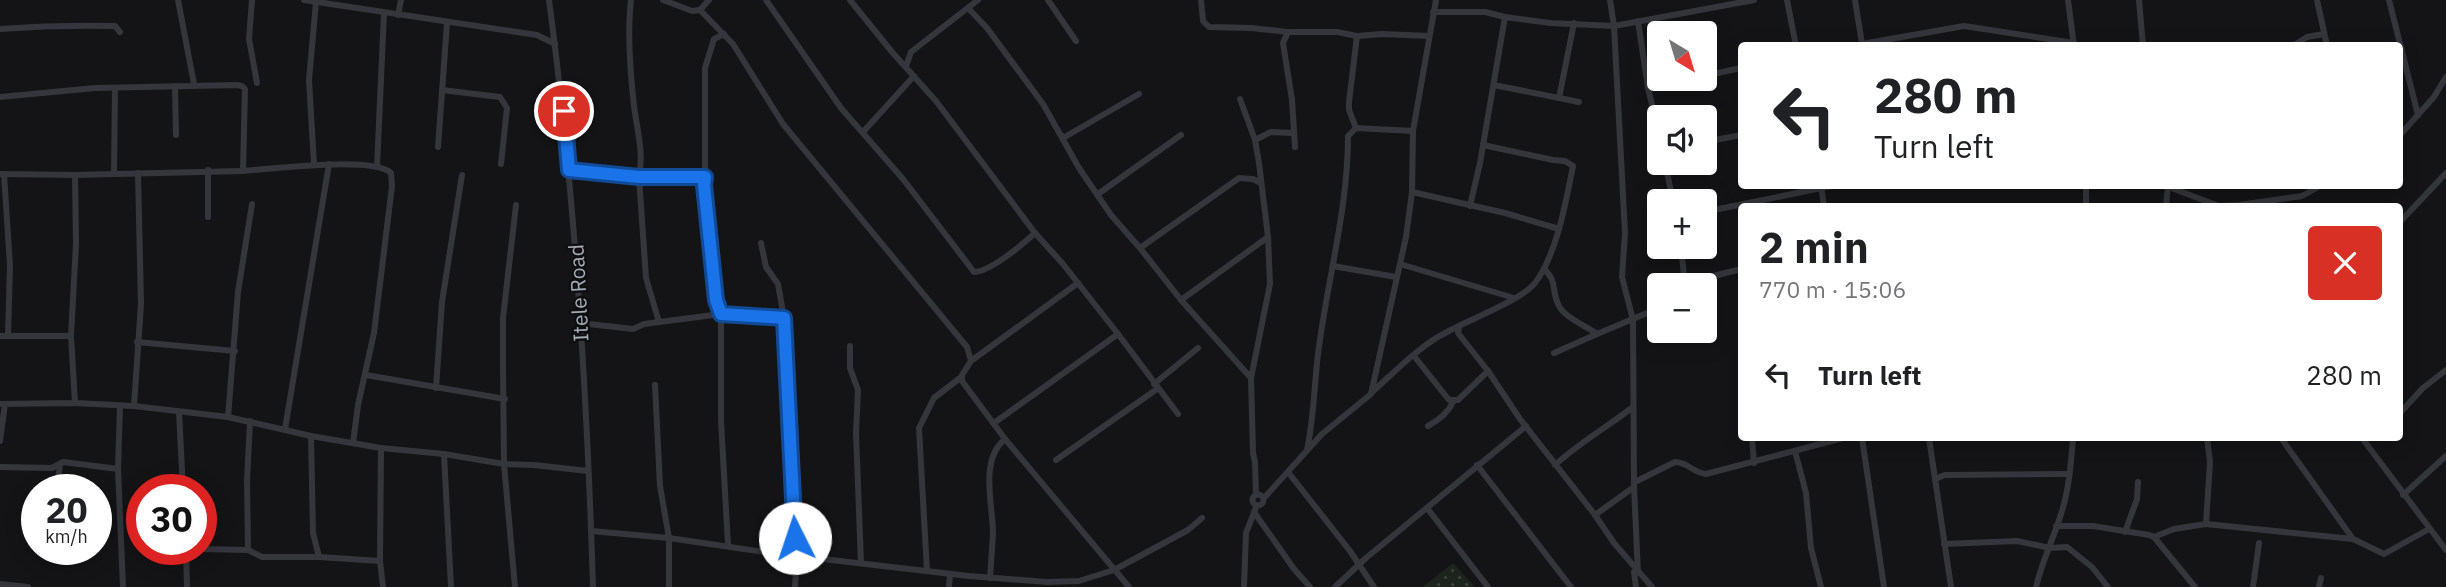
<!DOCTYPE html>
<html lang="en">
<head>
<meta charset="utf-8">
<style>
	body { margin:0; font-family:"IBM Plex Sans",sans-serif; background:#f6f6f6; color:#202124; height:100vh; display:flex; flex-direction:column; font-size:26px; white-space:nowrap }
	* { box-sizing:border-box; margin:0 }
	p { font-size:23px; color:#757577 }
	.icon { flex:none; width:38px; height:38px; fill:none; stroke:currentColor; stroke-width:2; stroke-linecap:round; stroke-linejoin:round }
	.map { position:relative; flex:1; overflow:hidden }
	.panel { position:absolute; left:1738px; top:203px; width:665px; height:238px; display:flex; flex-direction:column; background:#fff; border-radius:7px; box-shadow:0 4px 18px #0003 }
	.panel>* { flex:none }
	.top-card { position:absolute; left:1738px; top:42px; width:665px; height:147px; border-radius:7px; box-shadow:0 4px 18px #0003; background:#fff; color:#202124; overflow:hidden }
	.needle { width:46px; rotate:142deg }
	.controls { position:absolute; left:1647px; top:21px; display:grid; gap:14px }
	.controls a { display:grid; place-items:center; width:70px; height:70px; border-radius:7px; background:#fff; box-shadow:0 4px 18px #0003; font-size:35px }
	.speed { position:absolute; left:21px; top:474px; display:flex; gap:14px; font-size:35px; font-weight:700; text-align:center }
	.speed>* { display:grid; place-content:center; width:91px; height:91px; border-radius:50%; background:#fff; box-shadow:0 4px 18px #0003; line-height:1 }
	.speed small { font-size:18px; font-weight:400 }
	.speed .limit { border:10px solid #d22; background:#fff; color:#111 }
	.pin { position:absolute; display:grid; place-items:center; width:60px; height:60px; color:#fff; margin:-30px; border:4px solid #fff; border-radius:50%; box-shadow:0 2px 7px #0007 }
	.me { position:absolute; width:77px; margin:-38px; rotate:356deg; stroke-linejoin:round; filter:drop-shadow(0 0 5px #0008) }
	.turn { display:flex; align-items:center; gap:24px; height:147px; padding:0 21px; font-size:32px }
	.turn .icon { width:91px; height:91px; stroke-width:2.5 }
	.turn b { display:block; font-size:49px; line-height:60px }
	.round { display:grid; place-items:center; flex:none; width:74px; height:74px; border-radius:7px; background:#f6f6f6 }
	.headline { display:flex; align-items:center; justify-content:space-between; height:119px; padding:0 21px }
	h1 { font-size:42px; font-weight:700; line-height:52px }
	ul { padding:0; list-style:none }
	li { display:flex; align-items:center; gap:21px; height:105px; padding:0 21px }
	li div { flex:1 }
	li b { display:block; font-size:26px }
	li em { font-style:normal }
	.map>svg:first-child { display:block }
	.grass { fill:url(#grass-dots) }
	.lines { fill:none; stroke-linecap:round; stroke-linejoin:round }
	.minor { stroke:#35363b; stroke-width:6 }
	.route-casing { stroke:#114b97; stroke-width:18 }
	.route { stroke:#1a73e8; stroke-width:12 }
	.labels { text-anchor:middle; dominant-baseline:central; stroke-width:5; stroke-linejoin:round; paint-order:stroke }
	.street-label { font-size:21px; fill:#a6acb6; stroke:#0f0f11 }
</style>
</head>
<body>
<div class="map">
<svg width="2446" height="587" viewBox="0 0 2446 587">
	<defs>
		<pattern id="grass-dots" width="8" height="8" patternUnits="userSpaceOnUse" patternTransform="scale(1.75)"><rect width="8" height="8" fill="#1c241d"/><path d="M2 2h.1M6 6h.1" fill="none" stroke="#3a413c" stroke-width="1.8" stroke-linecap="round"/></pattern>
	</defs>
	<rect width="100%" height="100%" fill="#141416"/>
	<!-- grass -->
	<path class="grass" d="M1453,563L1475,587H1423Z"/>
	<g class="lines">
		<!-- minor -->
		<g class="minor">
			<path d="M178,0L194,84"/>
			<path d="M252,0L249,39L257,83"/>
			<path d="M304,0L537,35L555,44"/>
			<path d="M549,0C575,194 587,391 593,587"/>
			<path d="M631,0C627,34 630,71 634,106C637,130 644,152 639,177L646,278L659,322"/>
			<path d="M663,0L692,11L700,10L709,0"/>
			<path d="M766,0L841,108L903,179L974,272C990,272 1023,244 1035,233"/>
			<path d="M850,0L892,52L936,101L1035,233L1063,264L1118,334L1178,414"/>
			<path d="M1048,0L1076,41"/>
			<path d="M1201,0L1203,21L1209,27L1251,28L1288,32H1337L1357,36L1382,34L1429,36"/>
			<path d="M1610,0L1614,26L1625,233L1622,277L1633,320L1634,487L1638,573"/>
			<path d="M1787,0L1796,46"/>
			<path d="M1855,0L1862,44L1857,46"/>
			<path d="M2068,0L2074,46"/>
			<path d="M2139,0L2143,46"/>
			<path d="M2317,0L2327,46"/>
			<path d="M2389,0L2418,115"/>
			<path d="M968,8L987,28L1043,104L1079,168L1111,215L1140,248L1181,300L1251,378"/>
			<path d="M700,10L733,44L783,124L967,347L971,361L962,375V381L1005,439L1129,587"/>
			<path d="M1433,12H1485L1505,17L1550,23L1614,26L1754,0"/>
			<path d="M398,15L401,0"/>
			<path d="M1638,21L1648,88L1659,133"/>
			<path d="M0,29C39,26 76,25 115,26L120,32"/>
			<path d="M1288,32L1283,43L1292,100L1295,147"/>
			<path d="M1862,44L1964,26L2074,43"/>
			<path d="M2293,46L2307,37L2324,34"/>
			<path d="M906,66L911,52L978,0"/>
			<path d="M1704,76L1741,68"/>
			<path d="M1494,85L1579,102"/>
			<path d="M175,86L176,135"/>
			<path d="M1648,88L1691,79"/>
			<path d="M442,90L500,97L507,108L501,164"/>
			<path d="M0,97L95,88L237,85L242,86L245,89L243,171C270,169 373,156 391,173L392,186L374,333L358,405L353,443"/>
			<path d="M1559,98L1574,23"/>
			<path d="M1240,99L1255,140L1259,163L1268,237L1270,284L1251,378L1253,453L1255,462L1256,495"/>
			<path d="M1356,128L1349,110V102L1357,36"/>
			<path d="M863,132L914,76"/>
			<path d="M1062,136L1063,138L1139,94"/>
			<path d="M2399,136L2434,97L2446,77"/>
			<path d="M1255,140L1271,132L1293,133"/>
			<path d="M1704,142L1741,135"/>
			<path d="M438,147L447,23"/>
			<path d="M1665,163L1673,201"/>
			<path d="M314,164L309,80L316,2"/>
			<path d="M377,167L384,13"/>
			<path d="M569,170L639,177L705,176L703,185L716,300L721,314V421L728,545"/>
			<path d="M0,174L75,175L243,171"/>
			<path d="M4,174L10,266L8,335"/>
			<path d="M114,174L115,88"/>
			<path d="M705,176V68L714,39L724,34"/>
			<path d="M1821,186L1824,206"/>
			<path d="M2166,186L2219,206L2239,205L2302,196L2320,186"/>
			<path d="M1412,192L1505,213L1559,229"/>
			<path d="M1098,194L1181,135"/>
			<path d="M1470,206L1480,163L1505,17"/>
			<path d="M2086,206V186"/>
			<path d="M2166,206L2168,186"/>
			<path d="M1704,212L1831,186"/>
			<path d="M208,217V170"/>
			<path d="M2399,223L2446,173"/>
			<path d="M761,243L766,267L778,284L784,318L797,556L795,587"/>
			<path d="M1681,247L1685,285"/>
			<path d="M1140,248L1239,178L1253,179L1261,183"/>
			<path d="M1400,264L1514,298"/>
			<path d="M1333,266L1396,277"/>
			<path d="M1544,269C1558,282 1551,289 1558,304C1563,317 1586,326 1597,334L1659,308"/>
			<path d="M1686,283L1741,269"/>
			<path d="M1181,300L1268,237"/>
			<path d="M580,323L633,329L644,324L721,314L784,318"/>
			<path d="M1459,327L1458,333L1488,371L1520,419L1595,515L1614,543L1652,587"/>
			<path d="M0,336H71L75,403"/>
			<path d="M71,336L76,244L75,175"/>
			<path d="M137,342L235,351"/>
			<path d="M850,346V368L858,390L856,433L861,563"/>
			<path d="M1554,353L1597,334"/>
			<path d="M1414,356L1449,400H1458L1488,371"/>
			<path d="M971,361L1078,283"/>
			<path d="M366,375L505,399"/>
			<path d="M1154,384L1198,348"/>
			<path d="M655,385L660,486L669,538V587"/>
			<path d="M436,388L442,302L462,175"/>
			<path d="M1372,392C1395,372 1419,346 1447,332C1468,320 1522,300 1535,283C1557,254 1566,201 1573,166L1565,161L1553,160L1483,145"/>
			<path d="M0,404L75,403L134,406L228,417L311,436L381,448L444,454L504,464L534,465L588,471"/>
			<path d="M120,406L118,469L123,587"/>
			<path d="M134,406L141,304L138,173"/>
			<path d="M179,412L183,490"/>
			<path d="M2399,414L2423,388L2446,370"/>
			<path d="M228,417L238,292L252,204"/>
			<path d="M994,423L1118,334"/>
			<path d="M1428,426C1439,420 1448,413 1453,402"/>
			<path d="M285,429L329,164"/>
			<path d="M311,436L313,533L319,557"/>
			<path d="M1752,438L1754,463"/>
			<path d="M1862,438L1884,587"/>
			<path d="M1929,438L1951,587"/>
			<path d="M2281,438L2353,539L2384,554L2429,529"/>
			<path d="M2362,438L2446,550"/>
			<path d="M0,441L5,404"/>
			<path d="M381,448L380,561L383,587"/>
			<path d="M1307,450C1314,417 1314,387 1318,354C1327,281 1348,210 1348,136L1356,128L1413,131"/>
			<path d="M1795,451L1806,493L1811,548L1821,587"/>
			<path d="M444,454L451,587"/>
			<path d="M1056,460L1157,389"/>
			<path d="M1477,465L1571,587"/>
			<path d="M1555,465C1579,443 1607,427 1633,407"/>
			<path d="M0,467L52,468L63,462L118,469"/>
			<path d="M1288,472L1350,551L1374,587"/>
			<path d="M1935,479L1945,475L2069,474"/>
			<path d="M1635,482L1675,462C1687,462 1694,473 1706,474L1843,438"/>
			<path d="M57,490L60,464"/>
			<circle cx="1258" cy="500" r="5.5"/>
			<path d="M2403,495L2446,456"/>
			<path d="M1264,498L1322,434L1371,394L1406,237L1412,192L1413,131L1436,0"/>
			<path d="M1427,508L1488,587"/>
			<path d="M1254,512L1294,569L1310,587"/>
			<path d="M1595,515L1634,487"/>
			<path d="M2206,524L2353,539"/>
			<path d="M2056,526H2093L2149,535L2154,537L2195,587"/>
			<path d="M591,531L669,538L771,553L969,576L1047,582L1079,581L1114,570L1188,530L1202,518"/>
			<path d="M2125,532L2137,499L2138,482"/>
			<path d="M2154,537L2174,529L2206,524L2210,462L2207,438"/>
			<path d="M1944,544L2017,541L2050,548L2067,547L2092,567L2108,587"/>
			<path d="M201,549L248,550L262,557H319L380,561"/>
			<path d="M186,550L187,587"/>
			<path d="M248,550L247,481L250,421"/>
			<path d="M927,571L919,428L934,398L960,378"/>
			<path d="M1634,572L1636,587"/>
			<path d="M990,578C991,563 992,548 993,534C993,504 979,460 1005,439"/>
			<path d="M0,584L28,587"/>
			<path d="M515,587L504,464L503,368V318L516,205"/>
			<path d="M949,587L950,574"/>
			<path d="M1244,587L1246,533L1257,505"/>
			<path d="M1335,587L1366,558L1526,426"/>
			<path d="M2036,587C2042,561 2053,540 2061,514C2069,490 2071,463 2073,438"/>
			<path d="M2253,587L2259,543"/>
			<path d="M2319,587L2321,578"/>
		</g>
	</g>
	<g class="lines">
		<defs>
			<path id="route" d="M564,111L569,170L639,177H705L704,185L716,300L721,314L784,318L795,538"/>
		</defs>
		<!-- route casing -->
		<use href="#route" class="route-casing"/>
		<!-- route -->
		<use href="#route" class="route"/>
	</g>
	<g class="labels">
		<!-- street labels -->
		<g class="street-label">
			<text transform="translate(578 293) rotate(-93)">Itele Road</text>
		</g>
	</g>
</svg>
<div class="controls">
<a><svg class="needle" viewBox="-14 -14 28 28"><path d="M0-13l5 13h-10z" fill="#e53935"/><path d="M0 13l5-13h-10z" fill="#757577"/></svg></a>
<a><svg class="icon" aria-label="sound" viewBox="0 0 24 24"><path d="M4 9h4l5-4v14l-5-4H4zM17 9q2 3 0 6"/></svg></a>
<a>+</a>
<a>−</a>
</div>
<div class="speed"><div>20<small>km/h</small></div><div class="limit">30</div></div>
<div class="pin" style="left:564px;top:111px;background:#d93025"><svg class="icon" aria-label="arrive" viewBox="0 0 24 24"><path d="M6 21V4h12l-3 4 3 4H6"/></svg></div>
<svg class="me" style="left:795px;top:538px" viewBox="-20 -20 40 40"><circle r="19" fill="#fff"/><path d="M0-13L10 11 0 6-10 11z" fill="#1a73e8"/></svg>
<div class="top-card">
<div class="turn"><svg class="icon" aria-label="left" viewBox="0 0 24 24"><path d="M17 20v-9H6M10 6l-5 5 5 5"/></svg><div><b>280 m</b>Turn left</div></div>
</div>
<section class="panel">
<div class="headline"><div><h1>2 min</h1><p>770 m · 15:06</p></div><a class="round" style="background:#d93025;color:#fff"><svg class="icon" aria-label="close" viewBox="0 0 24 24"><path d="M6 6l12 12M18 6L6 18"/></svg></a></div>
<ul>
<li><svg class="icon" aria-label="left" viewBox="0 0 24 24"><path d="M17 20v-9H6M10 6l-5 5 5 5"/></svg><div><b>Turn left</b></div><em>280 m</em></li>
</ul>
</section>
</div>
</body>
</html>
